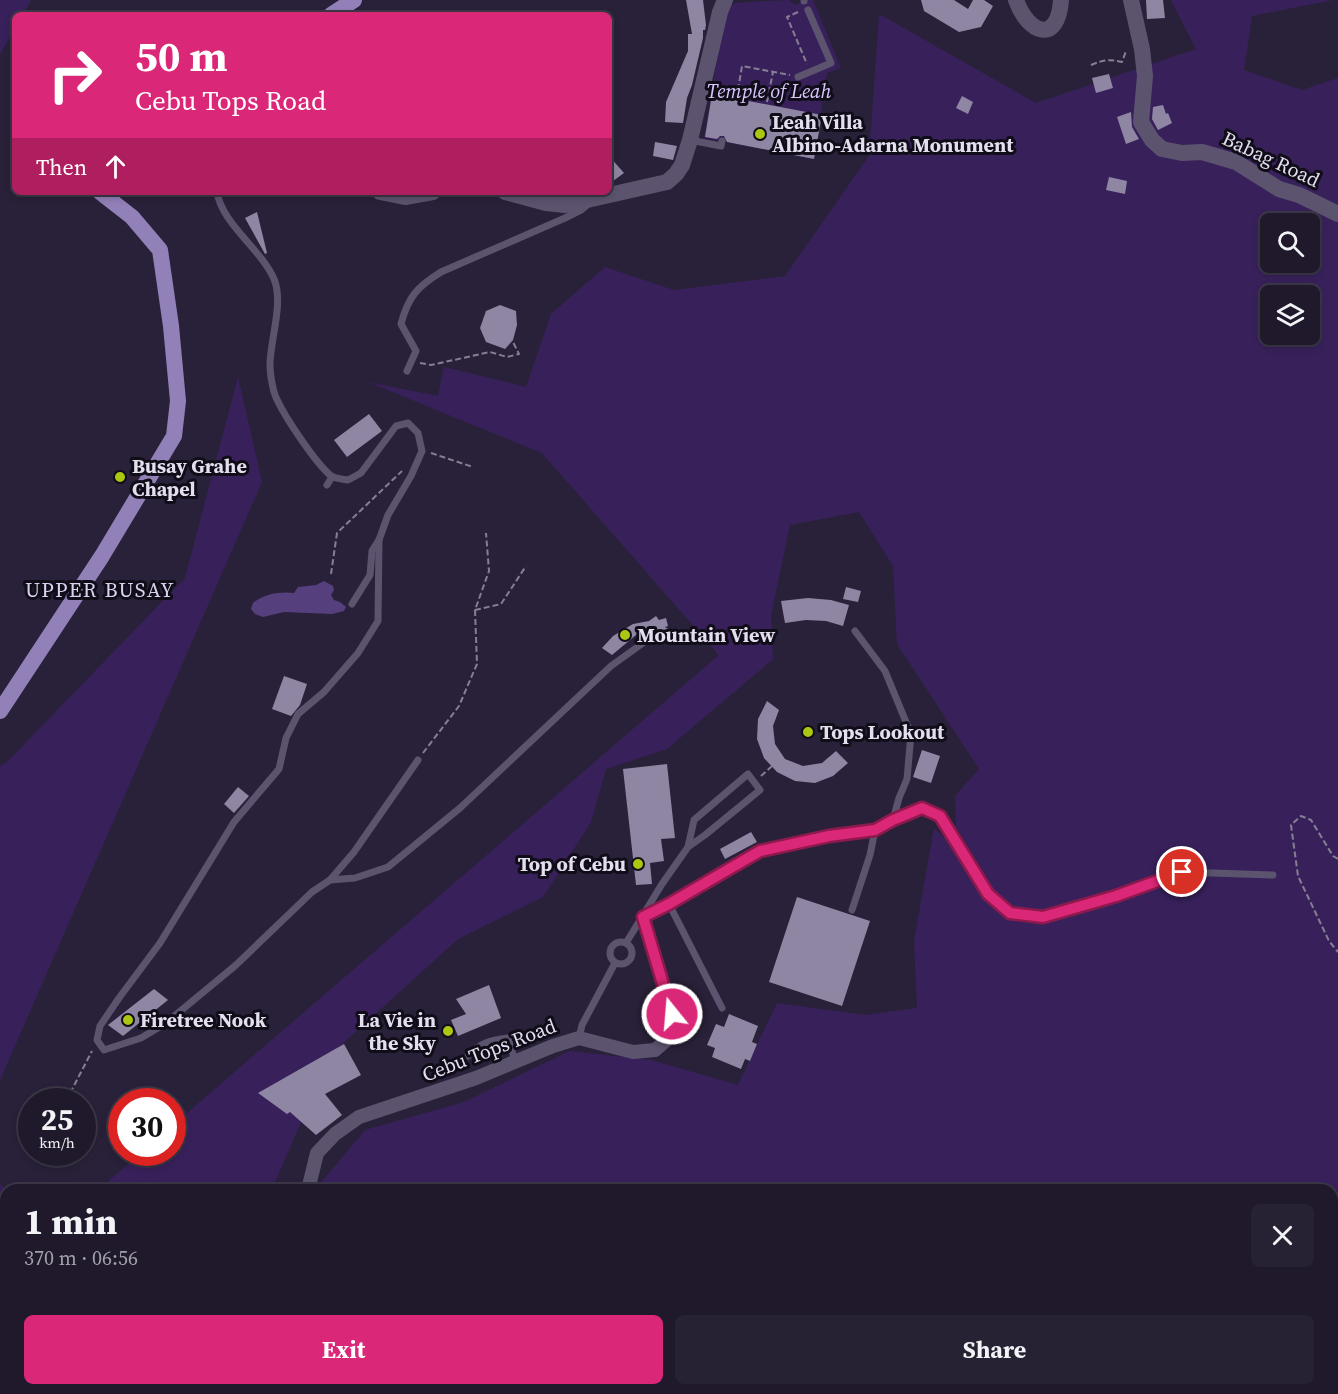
<!DOCTYPE html>
<html lang="en">
<head>
<meta charset="utf-8">
<style>
	body { margin:0; font-family:"Source Serif 4",serif; background:#272233; color:#f1f3f6; height:100vh; display:flex; flex-direction:column; font-size:22px; white-space:nowrap }
	* { box-sizing:border-box; margin:0 }
	p { font-size:20px; color:#a1a0a9 }
	.icon { flex:none; width:33px; height:33px; fill:none; stroke:currentColor; stroke-width:2; stroke-linecap:round; stroke-linejoin:round }
	.map { position:relative; flex:1; overflow:hidden }
	.details { position:absolute; left:0px; top:1184px; width:1338px; height:212px; display:flex; flex-direction:column; background:#1f192b; border-radius:18px 18px 0 0; box-shadow:0 3px 9px #0003,0 0 0 2px #3c3847 }
	.details>* { flex:none }
	.hud { position:absolute; left:12px; top:12px; width:600px; height:183px; border-radius:9px; box-shadow:0 3px 9px #0003,0 0 0 2px #3c3847; background:#db2777; color:#fff; overflow:hidden }
	.controls { position:absolute; left:1260px; top:213px; display:grid; gap:12px }
	.controls a { display:grid; place-items:center; width:60px; height:60px; border-radius:9px; background:#1f192b; box-shadow:0 3px 9px #0003,0 0 0 2px #3c3847; font-size:30px }
	.speed { position:absolute; left:18px; top:1088px; display:flex; gap:12px; font-size:30px; font-weight:700; text-align:center }
	.speed>* { display:grid; place-content:center; width:78px; height:78px; border-radius:50%; background:#1f192b; box-shadow:0 3px 9px #0003,0 0 0 2px #3c3847; line-height:1 }
	.speed small { font-size:15px; font-weight:400 }
	.speed .limit { border:9px solid #d22; background:#fff; color:#111 }
	.pin { position:absolute; display:grid; place-items:center; width:51px; height:51px; color:#fff; margin:-26px; border:3px solid #fff; border-radius:50%; box-shadow:0 2px 6px #0007 }
	.me { position:absolute; width:66px; margin:-33px; rotate:343deg; stroke-linejoin:round; filter:drop-shadow(0 0 4px #0008) }
	.turn { display:flex; align-items:center; gap:21px; height:126px; padding:0 24px; font-size:27px }
	.turn .icon { width:78px; height:78px; stroke-width:2.5 }
	.turn b { display:block; font-size:42px; line-height:51px }
	.then { display:flex; align-items:center; height:57px; padding:0 24px; background:#0003; gap:12px; font-size:22px }
	.round { display:grid; place-items:center; flex:none; width:63px; height:63px; border-radius:9px; background:#272233 }
	.head { display:flex; align-items:center; justify-content:space-between; height:102px; padding:0 24px }
	h1 { font-size:36px; font-weight:700; line-height:45px }
	.cta { display:flex; gap:12px; margin-top:auto; padding:12px 24px }
	.cta a { flex:1; height:69px; border-radius:9px; background:#db2777; color:#fff; font-size:24px; font-weight:700; line-height:69px; text-align:center }
	.cta a+a { background:#272233; color:#f1f3f6 }
	.map>svg:first-child { display:block }
	.green { fill:#38215b; fill-rule:evenodd }
	.water { fill:#563f7d }
	.building { fill:#8f86a3 }
	.lines { fill:none; stroke-linecap:round; stroke-linejoin:round }
	.path { stroke:#857f93; stroke-width:2; stroke-dasharray:6 3; stroke-linecap:butt }
	.service { stroke:#5c546f; stroke-width:7 }
	.minor { stroke:#5c546f; stroke-width:14 }
	.tertiary { stroke:#5c546f; stroke-width:16 }
	.primary { stroke:#9280b8; stroke-width:16 }
	.route-casing { stroke:#8e194d; stroke-width:15 }
	.route { stroke:#db2777; stroke-width:10 }
	.poi-dot { fill:#acc611; stroke:#100d18; stroke-width:2 }
	.labels { text-anchor:middle; dominant-baseline:central; stroke-width:6; stroke-linejoin:round; paint-order:stroke }
	.park-label { font-size:20px; font-style:italic; fill:#d8c7ff; stroke:#100d18 }
	.poi-label { font-size:20px; font-weight:bold; fill:#e3dfef; stroke:#100d18; text-anchor:start }
	.street-label { font-size:20px; fill:#e3dfef; stroke:#100d18 }
	.neighbourhood-label { font-size:21px; letter-spacing:1.5px; fill:#dad1f1; stroke:#100d18 }
</style>
</head>
<body>
<div class="map">
<svg width="1338" height="1394" viewBox="0 0 1338 1394">
	<rect width="100%" height="100%" fill="#292139"/>
	<!-- green -->
	<g class="green">
		<path d="M0,0H31L23,15H15V28L0,54Z"/>
		<path d="M788,0L795,5L806,0H813L841,68L827,73L814,159L704,138L725,11L735,3Z"/>
		<path d="M1171,0H1333L1252,16L1244,70L1302,90L1338,78V1394H438L429,1389H1332V1190L317,1189L319,1185L365,1130L464,1102L570,1051L651,1060L738,1085L777,1003L865,1015L917,1008L914,941L934,828L989,881L956,827L955,796L979,769L897,644L893,566L859,512L790,525L771,615L773,659L667,749L606,769L591,822L543,897L458,939L330,1055L272,1189L98,1190L142,1152H172L173,1125L719,655L542,453L368,382L438,396L444,367L526,387L551,314L605,267L674,290L785,276L869,156L879,14L1036,103L1196,49ZM1270,224H1310V262H1270ZM1270,296H1310V334H1270Z"/>
		<path d="M238,377L262,482L0,1080V766L8,761L185,578Z"/>
		<path d="M0,1184L6,1190V1389H179V1394H0Z"/>
	</g>
	<!-- water -->
	<path class="water" d="M324,581L333,586L334,590L331,595L334,600L340,602L346,607L344,611L332,614L284,612L263,617L255,614L251,609L253,603C263,594 280,591 294,593L298,587L316,585Z"/>
	<!-- building -->
	<g class="building">
		<path d="M686,0H703L706,25L705,30H703V38L692,85L687,98L683,123L665,122L666,102L688,51V34H692Z"/>
		<path d="M921,0H954L968,9L973,0H984L993,6L981,27L959,32L924,11Z"/>
		<path d="M1146,0H1163L1165,18L1147,19Z"/>
		<path d="M1109,74L1113,88L1096,93L1092,78Z"/>
		<path d="M712,94L822,115L814,159L727,142L724,136H720L717,139L705,137Z"/>
		<path d="M962,96L973,102L968,114L956,108Z"/>
		<path d="M1163,105L1166,114L1168,113L1172,123L1158,130L1152,119L1153,107Z"/>
		<path d="M1131,112L1132,127L1139,139L1126,144L1117,117Z"/>
		<path d="M655,142L677,146L673,160L653,156Z"/>
		<path d="M609,156L624,173L609,184Z"/>
		<path d="M1109,177L1127,181L1125,194L1106,190Z"/>
		<path d="M257,212L267,253L265,254L245,218Z"/>
		<path d="M500,305L516,311L517,325L513,340L505,349L486,342L480,328L486,311Z"/>
		<path d="M369,414L382,431L347,457L334,440Z"/>
		<path d="M846,587L861,591L858,602L843,599Z"/>
		<path d="M808,598L831,600L849,605L843,626L826,621L806,620L785,623L781,601Z"/>
		<path d="M656,616L659,620L666,618L668,626L665,627L668,629L659,637L651,631L636,635L612,655L602,648L613,636L633,624L649,621Z"/>
		<path d="M284,676L307,684L300,705L291,716L272,709Z"/>
		<path d="M767,701L779,710L773,726L775,744L785,759L803,766L822,763L836,751L848,763L833,776L815,783L795,781L777,772L764,758L757,739L758,719Z"/>
		<path d="M922,750L940,756L931,783L913,777Z"/>
		<path d="M667,764L675,838L661,839L664,861L650,863L652,884L636,885L623,769Z"/>
		<path d="M238,787L249,796L234,813L224,804Z"/>
		<path d="M751,832L757,842L725,859L720,849Z"/>
		<path d="M797,897L870,921L842,1006L769,982Z"/>
		<path d="M489,985L501,1018L458,1036L451,1020L466,1014L456,999Z"/>
		<path d="M154,989L168,1000L123,1036L108,1025Z"/>
		<path d="M729,1014L758,1026L752,1042L757,1044L750,1061L745,1059L741,1069L712,1057L715,1048L707,1045L716,1024L724,1027Z"/>
		<path d="M344,1044L361,1075L325,1094L342,1115L316,1135L290,1112L287,1114L258,1093Z"/>
	</g>
	<g class="lines">
		<!-- path -->
		<g class="path">
			<path d="M798,12L787,17L807,64"/>
			<path d="M1091,65C1103,60 1109,59 1122,62L1126,51"/>
			<path d="M738,90L742,66L790,75"/>
			<path d="M767,102L773,72"/>
			<path d="M420,363L431,365L490,352L507,357L519,354L513,342"/>
			<path d="M431,453L473,467"/>
			<path d="M331,574L337,533L402,471"/>
			<path d="M475,610L501,604L526,566"/>
			<path d="M423,753L459,706L477,664L475,610L489,571L486,533"/>
			<path d="M761,776L772,766"/>
			<path d="M1338,859L1333,856L1311,820L1301,816L1291,825L1298,876L1329,941L1338,952"/>
			<path d="M66,1101L92,1051"/>
			<path d="M193,1394L195,1389"/>
		</g>
		<!-- service -->
		<g class="service">
			<path d="M804,0V1"/>
			<path d="M798,77L831,63L808,10"/>
			<path d="M690,140L721,146L722,141"/>
			<path d="M217,192C222,224 261,249 274,279C284,303 270,340 270,365C270,373 272,384 274,392C280,411 315,462 330,475C335,479 342,479 348,480L361,473L396,426L408,423L418,433L422,451L411,476L388,515L379,540L378,621L358,653L324,692L298,714L286,738L279,769L234,822L160,943L119,998L100,1026L97,1040L104,1050L141,1038L166,1023L236,965L312,892L330,880L355,878L388,867L460,808L611,666L643,643"/>
			<path d="M407,371L416,351L401,324C408,297 417,287 441,272L565,218L581,210L587,205"/>
			<path d="M327,485L332,477"/>
			<path d="M352,604L370,575L372,551L379,540"/>
			<path d="M855,631L885,671L911,734L907,779L899,798L893,820"/>
			<path d="M330,880L354,852L418,760"/>
			<path d="M669,904L722,1008"/>
			<path d="M852,910L870,855L875,830L893,820L922,808L940,816L988,894L1010,913L1043,917L1116,895L1182,872L1273,875"/>
			<circle cx="621" cy="953" r="11"/>
			<path d="M626,943L662,884L688,847L705,835L760,790L748,774L694,820L688,847"/>
			<path d="M579,1038L582,1025L615,963"/>
			<path d="M468,1056C479,1043 491,1040 508,1038L515,1061"/>
			<path d="M658,1389L661,1394"/>
			<path d="M600,1394L607,1389"/>
			<path d="M714,1394L716,1389"/>
		</g>
		<!-- minor -->
		<g class="minor">
			<path d="M308,1190L317,1153L335,1134L359,1117L476,1078L553,1046L579,1038L633,1052L655,1050L670,1037L672,1014L643,917L669,904L760,851L829,836L875,830"/>
			<path d="M88,1394L90,1389"/>
		</g>
		<!-- tertiary -->
		<g class="tertiary">
			<path d="M1016,0C1028,34 1058,45 1061,0"/>
			<path d="M1131,0L1142,49L1145,76L1141,122L1152,140L1162,149L1182,153L1202,152L1236,162L1279,189L1299,195L1338,214"/>
			<path d="M380,192L405,197L433,192"/>
			<path d="M505,192L546,203L565,205L667,182L676,174L682,165L690,140L720,12L725,0"/>
		</g>
		<!-- primary -->
		<g class="primary">
			<path d="M331,15L354,0"/>
			<path d="M0,711L102,556L174,436L178,401L171,326L160,250L132,217L100,192"/>
		</g>
	</g>
	<g class="lines">
		<defs>
			<path id="route" d="M672,1014L643,917L669,904L760,851L829,836L875,830L893,820L922,808L940,816L988,894L1010,913L1043,917L1116,896L1182,872"/>
		</defs>
		<!-- route casing -->
		<use href="#route" class="route-casing"/>
		<!-- route -->
		<use href="#route" class="route"/>
	</g>
	<!-- markers -->
	<g class="poi-dot">
		<circle cx="760" cy="134" r="6"/>
		<circle cx="120" cy="477" r="6"/>
		<circle cx="625" cy="635" r="6"/>
		<circle cx="808" cy="732" r="6"/>
		<circle cx="638" cy="864" r="6"/>
		<circle cx="128" cy="1020" r="6"/>
		<circle cx="448" cy="1031" r="6"/>
	</g>
	<g class="labels">
		<!-- park labels -->
		<g class="park-label">
			<text x="769" y="91">Temple of Leah</text>
		</g>
		<!-- poi labels -->
		<g class="poi-label">
			<text x="772" y="122">Leah Villa<tspan x="772" dy="23">Albino-Adarna Monument</tspan></text>
			<text x="132" y="466">Busay Grahe<tspan x="132" dy="23">Chapel</tspan></text>
			<text x="637" y="635">Mountain View</text>
			<text x="820" y="732">Tops Lookout</text>
			<text x="626" y="864" text-anchor="end">Top of Cebu</text>
			<text x="140" y="1020">Firetree Nook</text>
			<text x="436" y="1020" text-anchor="end">La Vie in<tspan x="436" dy="23">the Sky</tspan></text>
		</g>
		<!-- street labels -->
		<g class="street-label">
			<text transform="translate(1271 159) rotate(25)">Babag Road</text>
			<text transform="translate(489 1050) rotate(-21)">Cebu Tops Road</text>
		</g>
		<!-- neighbourhood labels -->
		<g class="neighbourhood-label">
			<text x="100" y="589">UPPER BUSAY</text>
		</g>
	</g>
</svg>
<div class="controls">
<a><svg class="icon" aria-label="search" viewBox="0 0 24 24"><circle cx="10" cy="10" r="6"/><path d="M15 15l6 6"/></svg></a>
<a><svg class="icon" aria-label="layers" viewBox="0 0 24 24"><path d="M12 4l9 5-9 5-9-5zM3 14l9 5 9-5"/></svg></a>
</div>
<div class="speed"><div>25<small>km/h</small></div><div class="limit">30</div></div>
<div class="pin" style="left:1182px;top:872px;background:#d93025"><svg class="icon" aria-label="arrive" viewBox="0 0 24 24"><path d="M6 21V4h12l-3 4 3 4H6"/></svg></div>
<svg class="me" style="left:672px;top:1014px" viewBox="-20 -20 40 40"><circle r="17" fill="#db2777" stroke="#fff" stroke-width="3"/><path d="M0-11L8 9 0 5-8 9z" fill="#fff"/></svg>
<div class="hud">
<div class="turn"><svg class="icon" aria-label="right" viewBox="0 0 24 24"><path d="M7 20v-9h11M14 6l5 5-5 5"/></svg><div><b>50 m</b>Cebu Tops Road</div></div>
<div class="then">Then<svg class="icon" aria-label="ahead" viewBox="0 0 24 24"><path d="M12 20V5M6 11l6-6 6 6"/></svg></div>
</div>
<section class="details">
<div class="head"><div><h1>1 min</h1><p>370 m · 06:56</p></div><a class="round"><svg class="icon" aria-label="close" viewBox="0 0 24 24"><path d="M6 6l12 12M18 6L6 18"/></svg></a></div>
<div class="cta"><a>Exit</a><a>Share</a></div>
</section>
</div>
</body>
</html>
